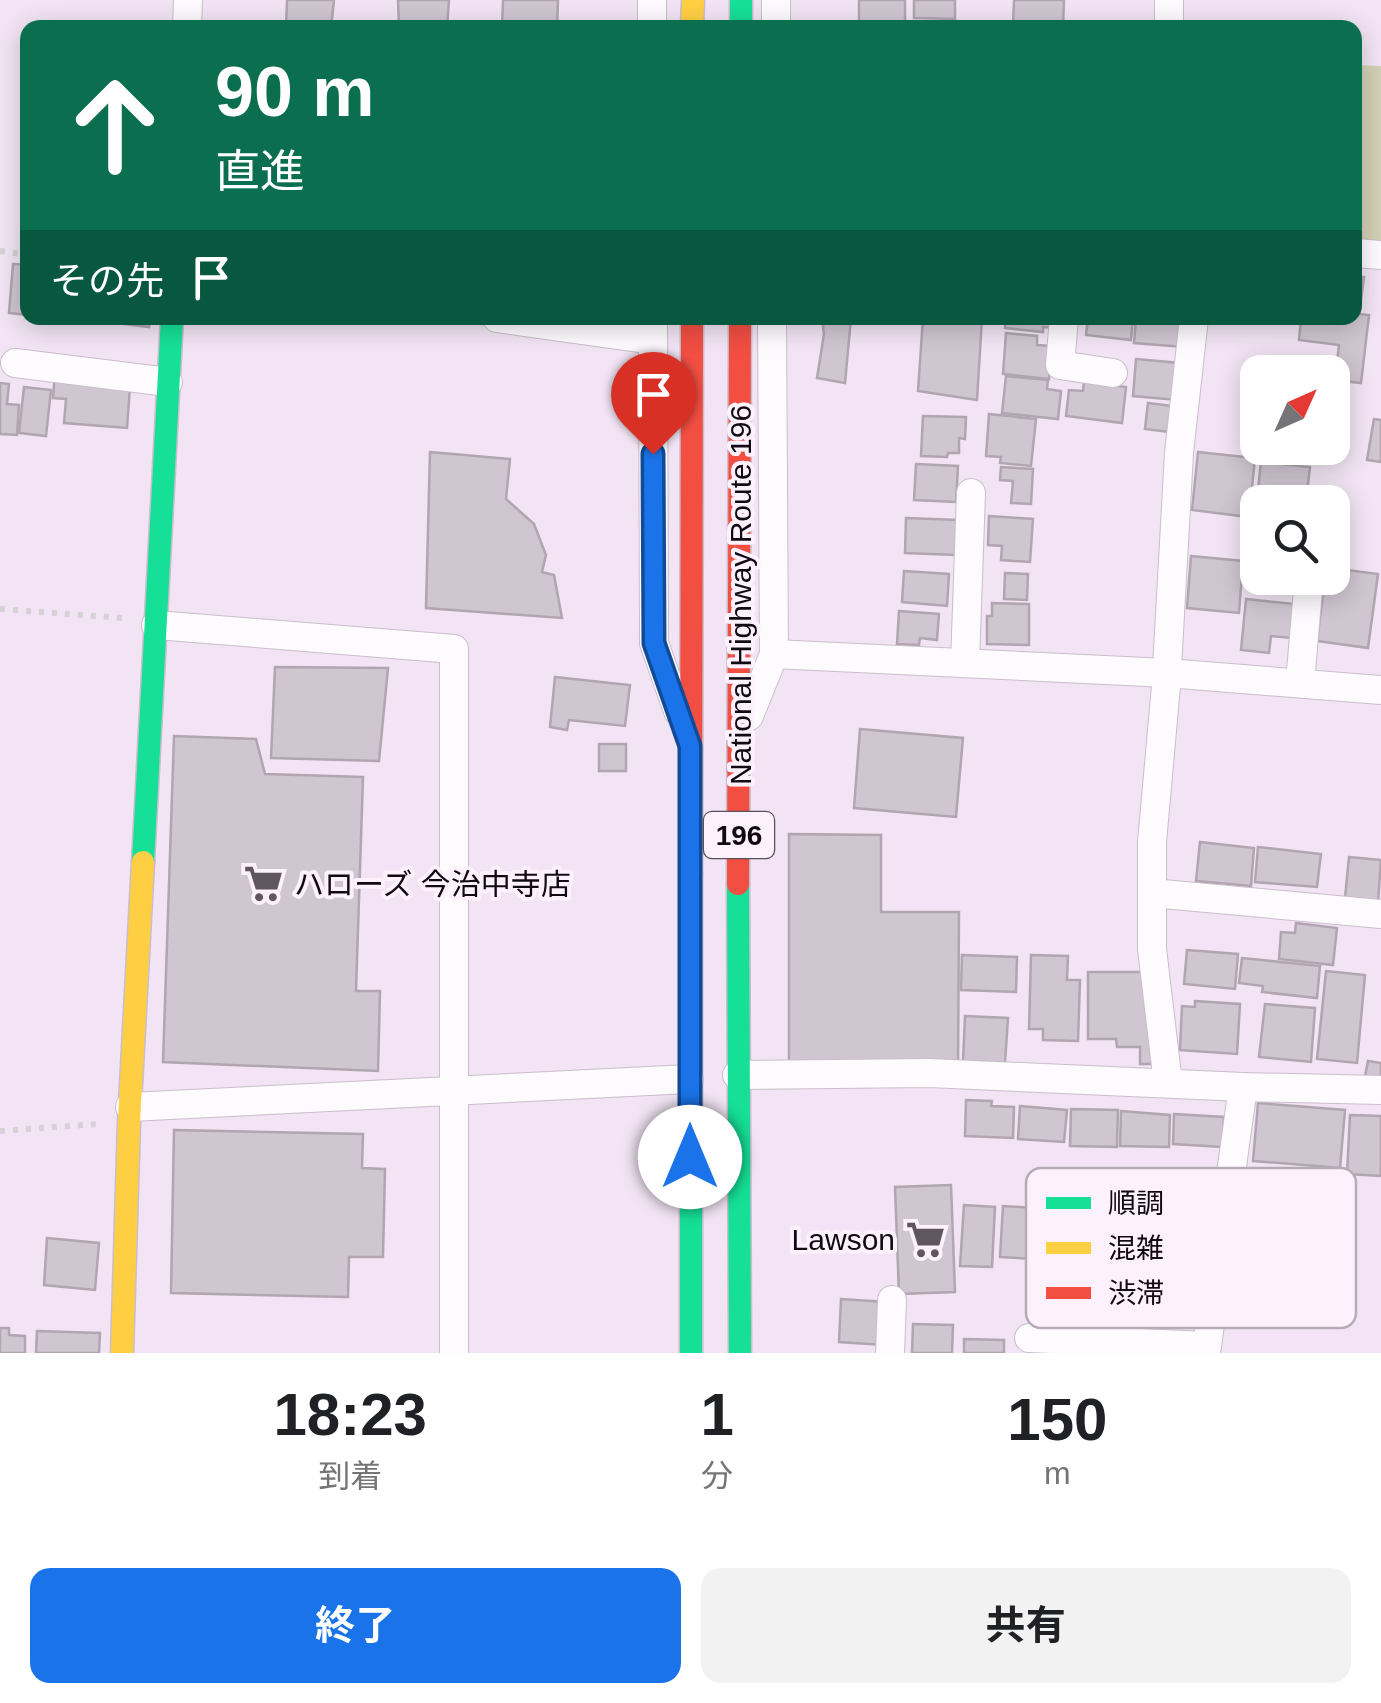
<!DOCTYPE html>
<html lang="ja">
<head>
<meta charset="utf-8">
<style>
	body { margin:0; font-family:Helvetica,"Noto Sans JP",sans-serif; background:#f2f2f2; color:#202124; height:100vh; display:flex; flex-direction:column; font-size:38px; white-space:nowrap }
	* { box-sizing:border-box; margin:0 }
	p { font-size:32px; color:#757577 }
	.icon { flex:none; width:55px; height:55px; fill:none; stroke:currentColor; stroke-width:2; stroke-linecap:round; stroke-linejoin:round }
	.map { position:relative; height:1353px; overflow:hidden }
	.drawer { display:flex; flex-direction:column; background:#fff; flex:1 }
	.drawer>* { flex:none }
	.hud { position:absolute; left:20px; top:20px; width:1342px; height:305px; border-radius:20px; box-shadow:0 5px 25px #0003; background:#0b6e4f; color:#fff; overflow:hidden }
	.needle { width:65px; rotate:45deg }
	.tools { position:absolute; left:1240px; top:355px; display:grid; gap:20px }
	.tools a { display:grid; place-items:center; width:110px; height:110px; border-radius:20px; background:#fff; box-shadow:0 5px 25px #0003; font-size:50px }
	.pin { position:absolute; display:grid; place-items:center; width:85px; height:85px; color:#fff; margin:-102px -42px; border-radius:50% 50% 50% 0; rotate:-45deg; box-shadow:0 0 10px #0007 }
	.pin .icon { rotate:45deg }
	.me { position:absolute; width:110px; margin:-55px; rotate:0deg; stroke-linejoin:round; filter:drop-shadow(0 0 8px #0008) }
	.turn { display:flex; align-items:center; gap:35px; height:210px; padding:0 30px; font-size:45px }
	.turn .icon { width:130px; height:130px; stroke-width:2.5 }
	.turn b { display:block; font-size:70px; line-height:85px }
	.then { display:flex; align-items:center; height:95px; padding:0 30px; background:#0003; gap:20px; font-size:38px }
	.eta { display:flex; justify-content:space-evenly; align-items:center; height:170px; text-align:center }
	.eta b { font-size:60px; font-weight:700; line-height:70px }
	.primary-button { display:flex; gap:20px; margin-top:auto; padding:20px 30px }
	.primary-button a { flex:1; height:115px; border-radius:20px; background:#1a73e8; color:#fff; font-size:40px; font-weight:700; line-height:115px; text-align:center }
	.primary-button a+a { background:#f2f2f2; color:#202124 }
	.map>svg:first-child { display:block }
	.green { fill:#d3cfb6 }
	.building { fill:#d0c6d2; stroke:#b0a5b1; stroke-width:2.5 }
	.lines { fill:none; stroke-linecap:round; stroke-linejoin:round }
	.street-casing { stroke:#c9beca; stroke-width:30 }
	.fast-casing { stroke:#c9beca; stroke-width:25 }
	.slow-casing { stroke:#c9beca; stroke-width:25 }
	.jam-casing { stroke:#c9beca; stroke-width:25 }
	.path { stroke:#d5d1d5; stroke-width:6; stroke-dasharray:5 8; stroke-linecap:butt }
	.street { stroke:#fdfbfd; stroke-width:28 }
	.fast { stroke:#16e098; stroke-width:22 }
	.slow { stroke:#ffcf43; stroke-width:22 }
	.jam { stroke:#f24e42; stroke-width:22 }
	.route-casing { stroke:#114b97; stroke-width:25 }
	.route { stroke:#1a73e8; stroke-width:18 }
	.labels { text-anchor:middle; dominant-baseline:central; stroke-width:8; stroke-linejoin:round; paint-order:stroke }
	.shield { fill:#fcf1fd; stroke:#584f59; stroke-width:2.5 }
	.shield-label { font-size:28px; font-weight:bold; fill:#120a13 }
	.street-label { font-size:30px; fill:#120a13; stroke:#fcf1fd }
	.poi-label { font-size:30px; fill:#120a13; stroke:#fcf1fd; text-anchor:start }
	.key { fill:#fcf1fd; stroke:#b6acb7; stroke-width:2.5 }
	.key-label { font-size:28px; fill:#120a13 }
</style>
</head>
<body>
<div class="map">
<svg width="1381" height="1353" viewBox="0 0 1381 1353">
	<rect width="100%" height="100%" fill="#f2e4f4"/>
	<!-- green -->
	<path class="green" d="M1355,65L1381,66V249L1355,247Z"/>
	<!-- building -->
	<g class="building">
		<path d="M287,0H334L331,28H286Z"/>
		<path d="M398,0H449L447,28H399Z"/>
		<path d="M503,0H558L557,28H502Z"/>
		<rect x="859" y="0" width="46" height="28"/>
		<path d="M914,0H955V19L914,18Z"/>
		<path d="M1014,0H1064L1063,28H1013Z"/>
		<path d="M13,264L28,265V315L9,313Z"/>
		<path d="M1355,276L1364,277L1359,314L1369,315L1361,383L1335,380L1339,345L1299,340L1301,318H1355Z"/>
		<path d="M109,318H150L149,327L108,322Z"/>
		<path d="M822,318H851L845,383L817,378L824,334Z"/>
		<path d="M923,318H982L977,400L918,391Z"/>
		<path d="M1006,318H1055L1054,328L1043,327V332L1005,328Z"/>
		<path d="M1088,318H1133L1131,340L1086,335Z"/>
		<path d="M1136,318H1186L1184,347L1134,343Z"/>
		<path d="M1006,333L1037,336V345L1052,346L1049,379L1003,374Z"/>
		<path d="M1136,359L1180,363L1177,400L1133,396Z"/>
		<path d="M55,373L130,387L127,428L64,423L66,399L53,398Z"/>
		<path d="M1006,376L1048,380L1047,389L1061,391L1058,419L1002,413Z"/>
		<path d="M1084,382L1126,387L1122,423L1066,416L1069,390L1083,391Z"/>
		<path d="M0,383L9,384L7,404L19,405L17,435L0,434Z"/>
		<path d="M24,387L51,390L46,436L19,433Z"/>
		<path d="M1148,403L1173,406L1170,432L1145,429Z"/>
		<path d="M989,414L1036,419L1031,466L1000,463L1001,457L986,456Z"/>
		<path d="M923,416L966,417L965,439L959,438V453H948L947,457L921,456Z"/>
		<path d="M1374,419L1381,420V462L1367,460Z"/>
		<path d="M430,452L510,459L506,499L534,524L546,555L542,572L554,575L562,618L426,608Z"/>
		<path d="M1198,452L1255,458L1249,517L1192,510Z"/>
		<path d="M1261,462L1310,467L1306,502H1258L1256,508Z"/>
		<path d="M916,464L958,466L956,502L914,500Z"/>
		<path d="M1001,467L1033,469L1031,504L1011,503L1013,481L1000,480Z"/>
		<path d="M989,516L1033,519L1030,562L1001,560L1002,546L988,545Z"/>
		<path d="M906,518L958,520L957,555L905,553Z"/>
		<path d="M1254,530H1258V566L1251,565Z"/>
		<path d="M1191,556L1243,561L1239,613L1187,608Z"/>
		<path d="M1332,568L1378,574L1368,648L1317,641L1325,578H1332Z"/>
		<path d="M904,571L949,574L947,606L902,602Z"/>
		<path d="M1005,573L1028,574L1027,600L1004,599Z"/>
		<path d="M1246,599L1295,604L1291,638L1271,636L1269,653L1241,650Z"/>
		<path d="M992,603L1029,604V645L987,644V616H992Z"/>
		<path d="M899,611L939,614L937,640L920,638L919,645L897,644Z"/>
		<path d="M275,667L388,668L379,761L271,758Z"/>
		<path d="M555,677L630,685L625,726L569,720L567,730L550,727Z"/>
		<path d="M860,729L963,738L956,817L854,808Z"/>
		<path d="M174,736L256,739L265,774L363,777L356,991H380L378,1071L163,1062Z"/>
		<rect x="599" y="744" width="27" height="27"/>
		<path d="M789,834L881,835V912H959L958,1070L789,1069Z"/>
		<path d="M1200,842L1254,848L1251,886L1196,881Z"/>
		<path d="M1258,847L1321,854L1317,887L1255,882Z"/>
		<path d="M1349,857L1381,860L1378,902L1345,898Z"/>
		<path d="M1296,923L1337,928L1333,965L1279,959L1281,932L1295,933Z"/>
		<path d="M1187,950L1238,954L1235,989L1184,984Z"/>
		<path d="M962,955L1017,957L1016,992L961,990Z"/>
		<path d="M1031,955L1068,956L1067,980H1080L1078,1041L1043,1040V1029H1029Z"/>
		<path d="M1242,958L1320,966L1317,998L1262,992L1263,986L1239,983Z"/>
		<path d="M1326,971L1365,975L1357,1063L1317,1059Z"/>
		<path d="M1088,972H1153L1154,1064H1140V1047H1117L1116,1039H1088Z"/>
		<path d="M1195,1001L1240,1004L1237,1054L1180,1050L1182,1006L1195,1007Z"/>
		<path d="M1265,1004L1315,1008L1311,1062L1259,1057Z"/>
		<path d="M965,1016L1008,1018L1005,1063L963,1061Z"/>
		<path d="M1368,1061L1381,1063V1084L1364,1081Z"/>
		<path d="M966,1100L992,1101L991,1106L1014,1107L1013,1138L965,1136Z"/>
		<path d="M1258,1103L1345,1110L1340,1168L1253,1161Z"/>
		<path d="M1020,1106L1067,1110L1064,1142L1018,1139Z"/>
		<path d="M1071,1109L1118,1110L1117,1147L1070,1146Z"/>
		<path d="M1121,1111L1170,1115L1169,1147L1120,1146Z"/>
		<path d="M1174,1114L1224,1117L1222,1147L1173,1144Z"/>
		<path d="M1350,1115L1381,1116V1176L1347,1174Z"/>
		<path d="M174,1130L363,1134L362,1168L385,1169L383,1257H349L348,1297L171,1293Z"/>
		<path d="M951,1185L955,1292L899,1294L895,1187Z"/>
		<path d="M964,1205L995,1207L992,1267L960,1266Z"/>
		<path d="M1003,1206L1037,1208L1034,1259L1000,1257Z"/>
		<path d="M47,1238L99,1243L95,1290L44,1285Z"/>
		<path d="M841,1299L885,1302L883,1345L839,1342Z"/>
		<path d="M913,1324L953,1325L952,1353H912Z"/>
		<path d="M0,1328H9V1335L25,1336V1353H0Z"/>
		<path d="M37,1331L100,1333L99,1353H36Z"/>
		<path d="M964,1339L1004,1340V1353H964Z"/>
	</g>
	<g class="lines">
		<defs>
			<g id="street">
				<path d="M652,0V28"/>
				<path d="M187,28L188,0"/>
				<path d="M776,28V0"/>
				<path d="M1169,28V0"/>
				<path d="M1355,253L1381,255"/>
				<path d="M497,318L653,340"/>
				<path d="M653,318L654,643L678,711"/>
				<path d="M1064,318L1060,365L1113,373"/>
				<path d="M15,363L168,382"/>
				<path d="M156,625L454,649V1353"/>
				<path d="M774,654L1167,673L1381,690"/>
				<path d="M965,663L971,493"/>
				<path d="M1300,683L1309,578"/>
				<path d="M749,716L774,654L772,318"/>
				<path d="M1152,893L1381,914"/>
				<path d="M737,1075L929,1073L1243,1087"/>
				<path d="M1168,1083L1152,949V842L1166,686L1179,453L1194,318"/>
				<path d="M130,1107L689,1079"/>
				<path d="M1029,1338L1207,1346"/>
				<path d="M890,1353L892,1300"/>
				<path d="M1206,1353L1243,1087L1381,1090"/>
			</g>
			<g id="fast">
				<path d="M741,0V28"/>
				<path d="M143,862L172,318"/>
				<path d="M738,884L740,1353"/>
				<path d="M691,1353V875"/>
			</g>
			<g id="slow">
				<path d="M692,28L693,0"/>
				<path d="M122,1353L129,1122L143,862"/>
			</g>
			<g id="jam">
				<path d="M691,875L692,318"/>
				<path d="M738,884L740,318"/>
			</g>
		</defs>
		<!-- street casing -->
		<use href="#street" class="street-casing"/>
		<!-- fast casing -->
		<use href="#fast" class="fast-casing"/>
		<!-- slow casing -->
		<use href="#slow" class="slow-casing"/>
		<!-- jam casing -->
		<use href="#jam" class="jam-casing"/>
		<!-- path -->
		<g class="path">
			<path d="M0,251L28,255"/>
			<path d="M0,609L123,618"/>
			<path d="M0,1131L98,1124"/>
		</g>
		<!-- street -->
		<use href="#street" class="street"/>
		<!-- fast -->
		<use href="#fast" class="fast"/>
		<!-- slow -->
		<use href="#slow" class="slow"/>
		<!-- jam -->
		<use href="#jam" class="jam"/>
	</g>
	<g class="lines">
		<defs>
			<path id="route" d="M653,454L654,643L690,746V1157"/>
		</defs>
		<!-- route casing -->
		<use href="#route" class="route-casing"/>
		<!-- route -->
		<use href="#route" class="route"/>
	</g>
	<!-- icons -->
	<defs>
		<symbol id="supermarket-bare" viewBox="-9 -9 18 18"><path d="M-6-5.5h2.5l.6 2H6L4.5 2H-2.5L-4.4-4H-6ZM-1.5 3.2a1.3 1.3 0 1 0 .1 0ZM3 3.2a1.3 1.3 0 1 0 .1 0Z" fill="#605662" stroke="#fcf1fd" stroke-width="2.5" paint-order="stroke"/></symbol>
	</defs>
	<g fill-rule="evenodd">
		<use href="#supermarket-bare" x="236" y="856" width="55" height="55"/>
		<use href="#supermarket-bare" x="898" y="1212" width="55" height="55"/>
	</g>
	<g class="labels">
		<!-- shield labels -->
		<rect class="shield" x="704" y="812" width="70" height="46" rx="8"/>
		<g class="shield-label">
			<text x="739" y="835">196</text>
		</g>
		<!-- street labels -->
		<g class="street-label">
			<text transform="translate(740 595) rotate(-90)">National Highway Route 196</text>
		</g>
		<!-- poi labels -->
		<g class="poi-label">
			<text x="294" y="884">ハローズ 今治中寺店</text>
			<text x="895" y="1239" text-anchor="end">Lawson</text>
		</g>
	</g>
	<!-- legend -->
	<rect x="1026" y="1168" width="330" height="160" rx="15" class="key"/>
	<rect x="1046" y="1197" width="45" height="12" fill="#16e098"/>
	<rect x="1046" y="1242" width="45" height="12" fill="#ffcf43"/>
	<rect x="1046" y="1287" width="45" height="12" fill="#f24e42"/>
	<g class="key-label">
		<text x="1108" y="1213">順調</text>
		<text x="1108" y="1258">混雑</text>
		<text x="1108" y="1303">渋滞</text>
	</g>
</svg>
<div class="tools">
<a><svg class="needle" viewBox="-14 -14 28 28"><path d="M0-13l5 13h-10z" fill="#e53935"/><path d="M0 13l5-13h-10z" fill="#757577"/></svg></a>
<a><svg class="icon" aria-label="search" viewBox="0 0 24 24"><circle cx="10" cy="10" r="6"/><path d="M15 15l6 6"/></svg></a>
</div>
<div class="pin" style="left:653px;top:454px;background:#d93025"><svg class="icon" aria-label="arrive" viewBox="0 0 24 24"><path d="M6 21V4h12l-3 4 3 4H6"/></svg></div>
<svg class="me" style="left:690px;top:1157px" viewBox="-20 -20 40 40"><circle r="19" fill="#fff"/><path d="M0-13L10 11 0 6-10 11z" fill="#1a73e8"/></svg>
<div class="hud">
<div class="turn"><svg class="icon" aria-label="ahead" viewBox="0 0 24 24"><path d="M12 20V5M6 11l6-6 6 6"/></svg><div><b>90 m</b>直進</div></div>
<div class="then">その先<svg class="icon" aria-label="arrive" viewBox="0 0 24 24"><path d="M6 21V4h12l-3 4 3 4H6"/></svg></div>
</div>
</div>
<section class="drawer">
<div class="eta">
<div><b>18:23</b><p>到着</p></div>
<div><b>1</b><p>分</p></div>
<div><b>150</b><p>m</p></div>
</div>
<div class="primary-button"><a>終了</a><a>共有</a></div>
</section>
</body>
</html>
